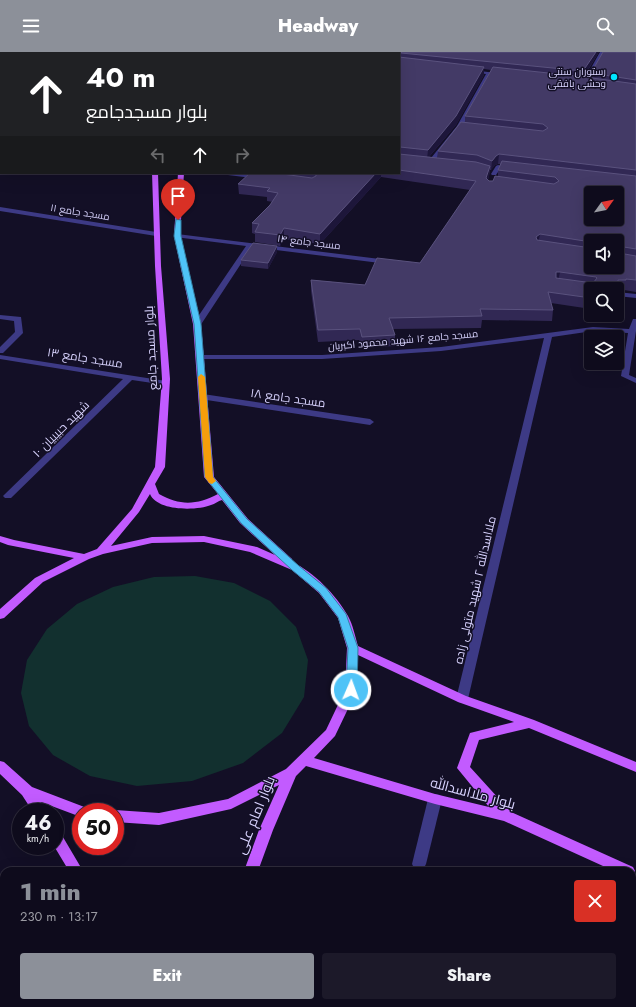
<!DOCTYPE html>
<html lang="en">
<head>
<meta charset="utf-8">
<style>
	body { margin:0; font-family:Jost,Cairo,sans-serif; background:#1c1929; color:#f1f3f6; height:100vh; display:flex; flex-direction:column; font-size:15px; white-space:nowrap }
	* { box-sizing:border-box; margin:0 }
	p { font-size:13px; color:#9b9ba3 }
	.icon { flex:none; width:22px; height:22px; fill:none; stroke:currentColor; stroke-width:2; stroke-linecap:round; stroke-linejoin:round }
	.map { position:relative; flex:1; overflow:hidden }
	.sheet { position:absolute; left:0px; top:815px; width:636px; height:140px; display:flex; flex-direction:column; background:#0e0b1c; border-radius:12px 12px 0 0; box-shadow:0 4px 16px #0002,0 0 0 1px #2e2b3b }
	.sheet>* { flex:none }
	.banner { position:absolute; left:0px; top:0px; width:400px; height:122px; box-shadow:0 4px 16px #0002,0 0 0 1px #2e2b3b; background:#202124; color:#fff; overflow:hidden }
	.needle { width:26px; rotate:57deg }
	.buttons { position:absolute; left:584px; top:134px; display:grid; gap:8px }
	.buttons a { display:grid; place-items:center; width:40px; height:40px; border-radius:4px; background:#0e0b1c; box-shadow:0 4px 16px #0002,0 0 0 1px #2e2b3b; font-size:20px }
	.speed { position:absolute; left:12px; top:751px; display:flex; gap:8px; font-size:20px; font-weight:700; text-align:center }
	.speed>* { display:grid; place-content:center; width:52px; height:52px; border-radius:50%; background:#0e0b1c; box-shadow:0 4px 16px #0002,0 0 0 1px #2e2b3b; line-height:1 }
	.speed small { font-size:10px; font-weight:400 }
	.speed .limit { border:6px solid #d22; background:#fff; color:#111 }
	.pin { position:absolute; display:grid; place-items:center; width:34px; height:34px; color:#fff; margin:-41px -17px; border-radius:50% 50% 50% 0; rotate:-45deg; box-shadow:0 0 4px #0007 }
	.pin .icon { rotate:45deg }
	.me { position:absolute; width:44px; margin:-22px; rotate:2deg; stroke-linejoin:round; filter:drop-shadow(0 0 3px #0008) }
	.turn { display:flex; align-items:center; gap:14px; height:84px; padding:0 20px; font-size:18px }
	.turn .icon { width:52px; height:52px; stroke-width:2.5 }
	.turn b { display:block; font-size:28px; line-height:34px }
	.lanes { display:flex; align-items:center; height:38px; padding:0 20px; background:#0003; justify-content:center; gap:20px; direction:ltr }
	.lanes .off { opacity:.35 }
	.round { display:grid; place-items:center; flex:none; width:42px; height:42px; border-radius:4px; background:#1c1929 }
	.overview { display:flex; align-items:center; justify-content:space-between; height:68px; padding:0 20px }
	h1 { font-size:24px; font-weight:800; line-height:30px; color:#8c9099 }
	.action { display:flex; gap:8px; margin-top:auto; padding:8px 20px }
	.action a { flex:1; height:46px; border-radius:4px; background:#8c9099; color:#fff; font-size:16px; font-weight:800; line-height:46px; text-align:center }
	.action a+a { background:#1c1929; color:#f1f3f6 }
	header { display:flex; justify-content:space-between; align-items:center; height:52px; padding:0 20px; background:#8c9099; color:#fff; font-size:18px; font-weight:800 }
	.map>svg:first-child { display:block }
	.green { fill:#12302f }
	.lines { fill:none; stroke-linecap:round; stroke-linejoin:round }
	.minor { fill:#3d3a85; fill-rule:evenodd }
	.major { fill:#c25bff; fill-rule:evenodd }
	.wall { fill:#312854; fill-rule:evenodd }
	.shaded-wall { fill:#1d163a }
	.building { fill:#433a66; stroke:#5a527e; fill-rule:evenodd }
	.route { fill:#4fc3f7; stroke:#337fa1 }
	.slow { fill:#f59e0b }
	.poi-dot { fill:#00e5ff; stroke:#130f26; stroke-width:1.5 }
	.labels { text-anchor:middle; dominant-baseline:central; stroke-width:3; stroke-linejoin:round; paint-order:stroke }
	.far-poi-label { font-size:10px; fill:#d9d4ff; stroke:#130f26; text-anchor:end }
	.far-street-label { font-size:10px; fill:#d9d4ff; stroke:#130f26 }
	.street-label { font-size:12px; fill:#d9d4ff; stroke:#130f26 }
	.near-street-label { font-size:14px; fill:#d9d4ff; stroke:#130f26 }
</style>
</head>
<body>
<header><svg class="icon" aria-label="menu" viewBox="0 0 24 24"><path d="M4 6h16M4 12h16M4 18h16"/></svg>Headway<svg class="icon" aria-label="search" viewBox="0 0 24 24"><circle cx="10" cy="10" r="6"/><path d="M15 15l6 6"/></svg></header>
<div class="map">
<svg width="636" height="955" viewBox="0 0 636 955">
	<rect width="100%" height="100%" fill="#130f26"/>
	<!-- green -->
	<path class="green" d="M195,524L234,531L270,549L296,575L308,608L304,645L282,681L243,711L192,729L137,734L90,724L53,703L29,674L21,641L27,608L47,577L77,552L113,535L154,525Z"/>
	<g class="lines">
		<!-- minor -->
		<g class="minor">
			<path d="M156,0H162L156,1Z"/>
			<path d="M219,0H224L219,1Z"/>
			<path d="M600,0H604L586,31L582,32Z"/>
			<path d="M471,18L505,22L503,23L491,22L462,75L431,113H427V111L457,74L486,22L469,20Z"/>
			<rect x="0" y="112" width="1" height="4"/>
			<path d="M498,113L515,117L512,119L500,117L496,123H492L491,122L496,114Z"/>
			<path d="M225,121H242L263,125L260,127L228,123Z"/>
			<path d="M0,155L156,180L159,182L156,184L0,159Z"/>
			<path d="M177,182L388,208L391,210L388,212L252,195L200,274H197L193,272L246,194L175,185L174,184Z"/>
			<path d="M617,240L636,242V246L617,244Z"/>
			<path d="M0,263L21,265L23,281L3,301H0V295L15,280L14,269L0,267Z"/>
			<path d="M633,267H636V279L629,323L636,326V331L621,324L628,281L593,279L552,285L468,647L466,650L462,651L458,650L456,647L544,286L441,299L322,307H200L196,305L200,303H322L441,295L593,275L629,277Z"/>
			<path d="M0,303L166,329L170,331L166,333L132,328L11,446H5L3,444L5,442L123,327L0,307Z"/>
			<path d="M203,342L370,367L374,370L370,373L200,347L199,345L200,343Z"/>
			<path d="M435,742L440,743L442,747L426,812L424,816L419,818L414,816L412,812L428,747L430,743Z"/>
		</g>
		<!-- major -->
		<g class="major">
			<path d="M342,0H348L342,1Z"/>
			<path d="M367,0H373L367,1Z"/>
			<path d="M152,121H158L161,214L170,327L165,415L155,432L159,442C180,454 197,453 218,442L204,425L193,272L174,184L178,121H184L180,184L201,272L214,425L248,467L292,507V510C314,520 336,543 348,564C353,573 355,584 358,594L466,644L534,668L636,710V720L529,676L479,688L470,715L511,760L633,815L635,819L633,823L632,819H614L504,769L435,752L306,714L296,724L273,778L258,819H244L259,778L279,733L231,757L159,773L115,770V760H110L115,758L159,761L228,747L286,717L326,678L345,638L347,596L338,566L319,541L292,518L250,500L204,490L152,491L103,502L89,507L43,530L4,566L0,567V557L35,526L74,506L8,493L0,490V484L14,488L84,502L97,497L132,457L155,415L162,327L155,214ZM150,442C157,459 196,459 211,453C215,452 218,449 222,448L240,471L275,503L257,495L204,484L152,485L111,494L139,460ZM358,603L458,650L514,670L470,681L457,716L489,755L435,742L314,706L335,684L357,638Z"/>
			<path d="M0,709L4,710L32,735L87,756L89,760H81V765L41,750L47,760H33L22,743L0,722Z"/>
			<path d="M55,778L60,780L83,819H69L54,794H55Z"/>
			<rect x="106" y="951" width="16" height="4"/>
			<rect x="214" y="951" width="16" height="4"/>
		</g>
	</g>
	<!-- wall -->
	<g class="wall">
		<path d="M599,0L584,25L590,26L591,21L636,0V240L624,238L619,261H617V237H591V257L551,251L553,258L552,269L482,268L481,276L393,277L395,283V294L362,296L359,288L318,290L311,239V228L365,233L420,211L470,138L381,125L320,192L284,187L280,194L255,190V182L252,181V171L273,150L267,149V145L239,142L238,132L250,121H399V5L400,6L401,1ZM484,17L491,18L465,64V70L438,99L437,106L429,105L456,73L484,23ZM498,112H501L498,118V124L493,129H489L488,128L489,124L490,118H491L495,113ZM591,189H617L591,215Z"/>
		<path d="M277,194V200L268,217L241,214V208Z"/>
	</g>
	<!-- shaded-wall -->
	<g class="shaded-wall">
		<path d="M596,0H599L582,27L583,19Z"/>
		<path d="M484,15V23L456,73L427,107L428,98Z"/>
		<path d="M499,102L498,112L495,113L491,118L492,109L496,104Z"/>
		<path d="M490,114L489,124L485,135L486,126Z"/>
		<path d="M376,121H381V125L320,192V182Z"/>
		<path d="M284,176V187L280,194V183Z"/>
		<path d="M540,182L538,193L536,185Z"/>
		<path d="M277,194V200L268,217V211Z"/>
		<path d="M556,220H560L558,230L554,231Z"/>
	</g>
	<!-- building -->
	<g class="building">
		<path d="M402,0H596L583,19L401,1Z"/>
		<path d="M603,0H636V28L591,21Z"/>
		<path d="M399,5L484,15L456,64L428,98L400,95L399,96Z"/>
		<path d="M493,15L585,25L636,32V118L499,102L496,104L492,109L477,103L438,99L461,70L543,79L548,76L543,72L465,64Z"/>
		<path d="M399,101V102L476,110L490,114L486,126L489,129H493L495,124L554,132L559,129L555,125L498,118L502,109L636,124V197L618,194L619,201L636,204V228L626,227V228H618V234L624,235L621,250L617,249V237H591V246L548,240L553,258L480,257L482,264L389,266L395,283L362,285L360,277L318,278L311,228L365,233L377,206L420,211L476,129L399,118ZM591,141H617V167H591ZM540,182L591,190V189H617V215H591V196L537,188L536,185ZM556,220H560L596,225L597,226L593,231L556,226Z"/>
		<path d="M250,121H275L312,126L316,124V121H376L320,182L284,176L280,183L255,180L259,172L252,171L270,153L278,141L267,139L270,136L238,132Z"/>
		<path d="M253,191L277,194L268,211L241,208Z"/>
	</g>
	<!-- route -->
	<path class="route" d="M176,167L181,168V184L201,272L213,425L247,467L299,514L326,536L346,562L358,596L357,638L355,641H347L346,638L348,596L338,565L319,540L292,518L241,471L205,425L194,272L174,184Z"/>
	<!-- slow -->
	<path class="slow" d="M201,322L205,325L213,425L216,429L212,432L209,431L205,425L198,325Z"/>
	<!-- markers -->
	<circle class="poi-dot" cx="614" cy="25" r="4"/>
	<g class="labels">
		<!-- far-poi labels -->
		<g class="far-poi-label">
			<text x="606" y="19">رستوران سنتی<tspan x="606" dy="12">وحشی بافقی</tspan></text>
		</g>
		<!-- far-street labels -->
		<g class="far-street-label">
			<text transform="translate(80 160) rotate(9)">مسجد جامع ۱۱</text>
			<text transform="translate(309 190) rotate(7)">مسجد جامع ۱۴</text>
			<text transform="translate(403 288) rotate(-5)">مسجد جامع ۱۶ شهید محمود اکبریان</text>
		</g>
		<!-- street labels -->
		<g class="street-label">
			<text transform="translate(151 296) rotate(-93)">بلوار مسجد جامع</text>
			<text transform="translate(85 306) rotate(9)">مسجد جامع ۱۳</text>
			<text transform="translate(288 346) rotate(8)">مسجد جامع ۱۸</text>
			<text transform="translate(61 377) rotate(-45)">شهید حبیبیان ۱۰</text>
			<text transform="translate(475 538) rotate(-77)">ملااسدالله ۲ شهید متولی زاده</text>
		</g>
		<!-- near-street labels -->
		<g class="near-street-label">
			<text transform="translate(473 741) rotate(15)">بلوار ملااسدالله</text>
			<text transform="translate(255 763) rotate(-68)">بلوار امام علی</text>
		</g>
	</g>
</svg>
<div class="buttons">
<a><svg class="needle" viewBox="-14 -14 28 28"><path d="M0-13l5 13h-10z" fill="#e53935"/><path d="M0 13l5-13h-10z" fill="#9b9ba3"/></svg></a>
<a><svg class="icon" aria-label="sound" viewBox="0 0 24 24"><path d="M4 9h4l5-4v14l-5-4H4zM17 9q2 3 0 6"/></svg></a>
<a><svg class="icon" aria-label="search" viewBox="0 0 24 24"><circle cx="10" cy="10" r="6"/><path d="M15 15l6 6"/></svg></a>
<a><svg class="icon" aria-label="layers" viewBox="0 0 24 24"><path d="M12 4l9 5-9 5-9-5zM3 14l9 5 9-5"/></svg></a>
</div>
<div class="speed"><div>46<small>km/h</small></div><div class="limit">50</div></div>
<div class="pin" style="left:178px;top:168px;background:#d93025"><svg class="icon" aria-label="arrive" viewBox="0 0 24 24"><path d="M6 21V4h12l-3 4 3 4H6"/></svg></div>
<svg class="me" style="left:351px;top:638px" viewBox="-20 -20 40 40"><circle r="17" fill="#4fc3f7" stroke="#fff" stroke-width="3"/><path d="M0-11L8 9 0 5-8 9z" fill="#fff"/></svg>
<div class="banner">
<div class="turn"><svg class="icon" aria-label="ahead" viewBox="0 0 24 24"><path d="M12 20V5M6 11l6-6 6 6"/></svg><div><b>40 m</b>بلوار مسجدجامع</div></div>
<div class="lanes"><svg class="icon off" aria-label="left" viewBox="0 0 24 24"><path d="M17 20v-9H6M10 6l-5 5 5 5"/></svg><svg class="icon" aria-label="ahead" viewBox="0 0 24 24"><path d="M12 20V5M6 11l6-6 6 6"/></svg><svg class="icon off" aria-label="right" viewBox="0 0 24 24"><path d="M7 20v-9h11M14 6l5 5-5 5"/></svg></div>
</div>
<section class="sheet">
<div class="overview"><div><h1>1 min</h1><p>230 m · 13:17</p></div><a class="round" style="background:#d93025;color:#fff"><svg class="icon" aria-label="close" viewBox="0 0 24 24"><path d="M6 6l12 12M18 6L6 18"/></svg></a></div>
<div class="action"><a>Exit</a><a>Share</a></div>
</section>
</div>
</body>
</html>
